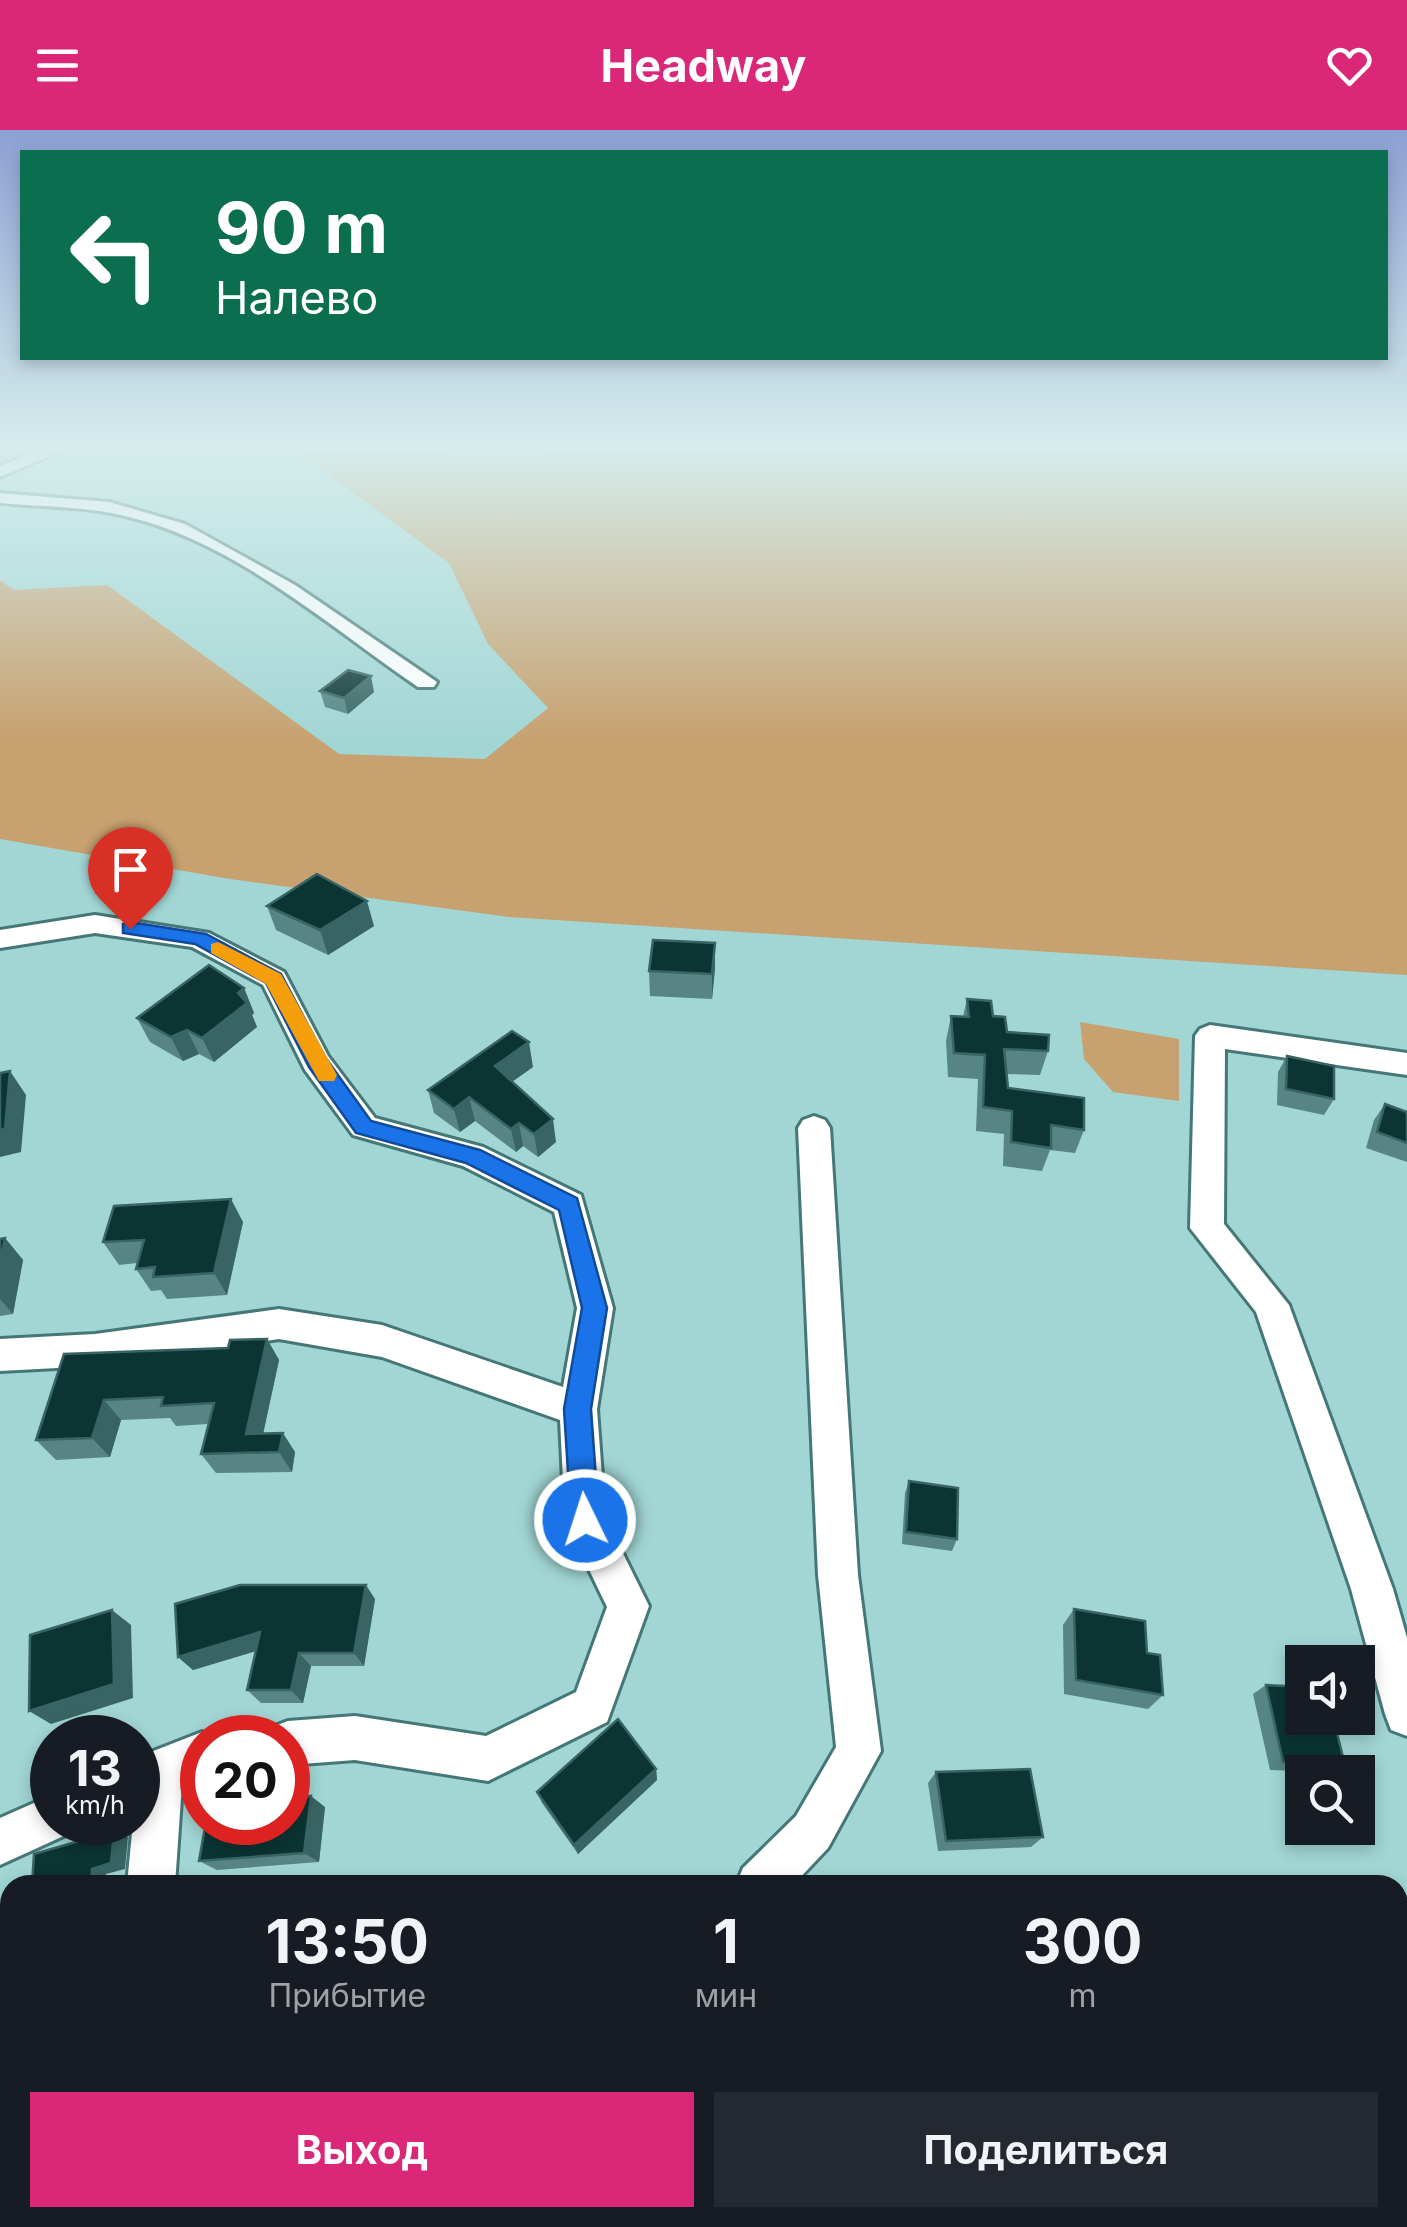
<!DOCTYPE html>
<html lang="ru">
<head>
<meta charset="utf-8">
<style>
	body { margin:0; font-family:Inter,sans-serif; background:#242831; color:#f1f3f6; height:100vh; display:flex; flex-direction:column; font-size:38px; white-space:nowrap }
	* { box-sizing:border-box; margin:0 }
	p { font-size:32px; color:#9ea1a6 }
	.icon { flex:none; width:55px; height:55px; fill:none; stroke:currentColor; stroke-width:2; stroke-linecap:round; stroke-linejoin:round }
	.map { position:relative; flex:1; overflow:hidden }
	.drawer { position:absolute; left:0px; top:1745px; width:1408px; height:352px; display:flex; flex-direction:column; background:#171b24; border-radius:30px 30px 0 0; box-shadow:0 5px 15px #0003 }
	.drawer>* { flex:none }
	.guide { position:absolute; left:20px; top:20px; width:1368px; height:210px; border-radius:0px; box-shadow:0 5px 15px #0003; background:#0b6e4f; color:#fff; overflow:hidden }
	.tools { position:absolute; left:1285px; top:1515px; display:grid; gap:20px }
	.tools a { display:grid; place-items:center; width:90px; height:90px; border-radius:0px; background:#171b24; box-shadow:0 5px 15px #0003; font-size:50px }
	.speed { position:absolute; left:30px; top:1585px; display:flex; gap:20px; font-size:50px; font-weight:700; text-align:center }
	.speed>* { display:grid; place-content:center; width:130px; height:130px; border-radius:50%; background:#171b24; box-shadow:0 5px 15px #0003; line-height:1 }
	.speed small { font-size:25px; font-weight:400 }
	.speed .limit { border:15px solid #d22; background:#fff; color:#111 }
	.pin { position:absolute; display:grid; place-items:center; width:85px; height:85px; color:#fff; margin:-102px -42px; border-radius:50% 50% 50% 0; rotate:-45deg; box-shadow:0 0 10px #0007 }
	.pin .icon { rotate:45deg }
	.me { position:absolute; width:110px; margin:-55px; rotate:356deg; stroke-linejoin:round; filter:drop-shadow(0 0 8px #0008) }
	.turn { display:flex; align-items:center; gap:35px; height:210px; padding:0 30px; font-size:45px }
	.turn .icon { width:130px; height:130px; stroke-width:2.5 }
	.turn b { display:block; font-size:70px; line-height:85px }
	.eta { display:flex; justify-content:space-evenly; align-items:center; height:170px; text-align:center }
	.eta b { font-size:60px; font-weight:700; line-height:70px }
	.primary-button { display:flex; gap:20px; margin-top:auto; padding:20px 30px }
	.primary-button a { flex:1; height:115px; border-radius:0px; background:#db2777; color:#fff; font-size:40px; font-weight:700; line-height:115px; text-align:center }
	.primary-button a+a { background:#242831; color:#f1f3f6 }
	header { display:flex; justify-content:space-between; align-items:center; height:130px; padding:0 30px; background:#db2777; color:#fff; font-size:45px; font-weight:700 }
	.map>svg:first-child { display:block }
	.green { fill:#c7a16f }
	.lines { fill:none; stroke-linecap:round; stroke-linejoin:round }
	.stream { stroke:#a281b4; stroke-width:5 }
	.minor-casing { stroke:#457776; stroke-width:6 }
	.minor { fill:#fff; fill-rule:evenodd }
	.wall { fill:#568584 }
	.shaded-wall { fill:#386563 }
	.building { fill:#0b3433; stroke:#386563; stroke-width:2.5 }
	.route { fill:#1a73e8; stroke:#114b97; stroke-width:2.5 }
	.slow { fill:#f59e0b }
</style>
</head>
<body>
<header><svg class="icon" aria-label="menu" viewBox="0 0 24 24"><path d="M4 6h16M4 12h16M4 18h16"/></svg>Headway<svg class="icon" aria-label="heart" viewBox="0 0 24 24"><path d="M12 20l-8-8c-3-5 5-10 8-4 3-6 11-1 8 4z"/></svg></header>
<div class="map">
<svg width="1407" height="2097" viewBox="0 0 1407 2097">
	<rect width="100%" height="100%" fill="#a1d6d4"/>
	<!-- green -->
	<g class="green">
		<path d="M278,319H1407V845L509,787L230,749L0,709V450L14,460L107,455L339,624L485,629L548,578L488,514L449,433L303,326Z"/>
		<path d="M1080,892L1179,909V971L1113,962L1084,929Z"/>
		<path d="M75,2088H475L474,2097H67Z"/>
	</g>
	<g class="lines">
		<!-- stream -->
		<g class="stream">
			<path d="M227,319L236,320"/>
			<path d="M354,323L541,319"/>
		</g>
		<defs>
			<g id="minor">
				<path d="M43,319H65L0,347V336Z"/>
				<path d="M0,363L109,372L185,394L295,455L437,552L434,557H418C329,496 236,413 129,387C87,376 43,377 0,373Z"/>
				<path d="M95,785L209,803L284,842L328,926L375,988L483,1017L581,1065L613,1178L597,1279L605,1387L649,1476L607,1592L488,1651L355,1630L288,1635V1608H268L272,1597L288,1591L355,1586L486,1606L576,1562L607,1477L565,1390L560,1290L382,1227L279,1209L95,1236L0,1241V1209L95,1204L279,1179L382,1195L563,1257L577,1178L554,1082L463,1036L353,1005L305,940L263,855L192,817L95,803L0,818V800Z"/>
				<path d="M1210,895L1407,923V945L1225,919L1224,1094L1289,1175L1393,1459L1407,1508V1606L1391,1600L1385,1584L1351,1459L1256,1182L1190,1098L1195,906L1200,899Z"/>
				<path d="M814,986L825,990L830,998L858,1445L881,1621L828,1718L793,1755H736L743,1738L796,1686L836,1617L818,1445L798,998L803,990Z"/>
				<path d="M202,1602L216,1608H202V1646L182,1654L175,1755H127L133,1692H138V1627Z"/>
				<path d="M52,1665V1692H73L68,1704L0,1735V1688Z"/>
				<path d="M1407,1783V1834L1400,1837L1407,1840V1891L1398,1887V1787Z"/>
				<path d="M10,2062V2088H40L37,2097H0V2066Z"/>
			</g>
		</defs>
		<!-- minor casing -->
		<use href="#minor" class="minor-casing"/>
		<!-- minor -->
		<use href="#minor" class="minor"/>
	</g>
	<!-- wall -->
	<g class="wall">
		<path d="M320,561L374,562L348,584L325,577Z"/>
		<path d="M267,776L374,796L328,825L276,800Z"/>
		<path d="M715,838L712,869L650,866L649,841Z"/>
		<path d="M244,858L254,883L252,885L257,897L214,932L199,924L183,931L150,912L137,888Z"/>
		<path d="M967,869L993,886L1007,902L1048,921L1040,945L1007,944L1008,958L1084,1000L1075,1023L1050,1020L1042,1041L1003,1036L1004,1004L976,1001L978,949L948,947L946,911L951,886L963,887Z"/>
		<path d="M1287,926L1334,969L1324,985L1277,975L1278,942Z"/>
		<path d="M533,937L512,952L556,1012L538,1027L523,1016L516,1022L475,991L460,1002L434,983L428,960Z"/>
		<path d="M1385,974L1407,982V1032L1366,1018L1374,990Z"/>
		<path d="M243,1092L227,1165L167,1169L161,1160L151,1161L136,1139L137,1133L119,1135L103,1112Z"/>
		<path d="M5,1108L23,1130L13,1184L0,1186V1109Z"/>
		<path d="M267,1209L279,1230L263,1303L295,1322L292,1342L216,1343L201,1324L208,1294L176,1296L170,1288L121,1290L110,1327L56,1330L36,1310L64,1224L228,1218Z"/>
		<path d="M909,1351L957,1409L952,1421L902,1414L905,1363Z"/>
		<path d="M375,1469L364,1536H311L303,1573H261L247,1560L256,1521L193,1540L178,1527Z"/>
		<path d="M1074,1479L1147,1523L1163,1565L1148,1579L1064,1564L1063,1495Z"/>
		<path d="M1266,1555L1345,1635L1332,1642L1270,1640L1253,1564Z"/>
		<path d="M656,1639L657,1650L578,1724L542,1673L537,1662Z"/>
		<path d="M936,1642L1043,1707L1031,1717L938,1721L928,1653Z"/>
		<path d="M325,1677L319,1732L217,1740L199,1731Z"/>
	</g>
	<!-- shaded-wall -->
	<g class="shaded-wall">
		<path d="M371,546L374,562L348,584L344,568Z"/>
		<path d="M367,771L374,796L328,825L320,800Z"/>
		<path d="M715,813V838L712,869V844Z"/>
		<path d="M244,858L254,883L252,885L257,897L214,932L202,908L238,863Z"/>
		<path d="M187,900L199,924L183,931L171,907Z"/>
		<path d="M529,912L533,937L500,960L495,936Z"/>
		<path d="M10,941L26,965L21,1022L0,1027V1000Z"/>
		<path d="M469,967L475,991L460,1002L454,979Z"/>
		<path d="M553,989L556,1012L538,1027L534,1004Z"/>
		<path d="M519,993L523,1016L516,1022L511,999Z"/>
		<path d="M231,1069L243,1092L227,1165L214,1143Z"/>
		<path d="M5,1108L23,1130L13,1184L0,1169V1133Z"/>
		<path d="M267,1209L279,1230L259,1323L246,1304Z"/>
		<path d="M104,1270L121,1290L110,1327L92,1308Z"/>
		<path d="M283,1303L295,1322L292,1342L279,1322Z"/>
		<path d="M366,1455L375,1469L364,1536L354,1523Z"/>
		<path d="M112,1480L131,1495L133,1568L51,1594L29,1581Z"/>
		<path d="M260,1502L273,1516L193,1540L178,1527Z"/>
		<path d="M299,1523L311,1536L303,1573L291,1560Z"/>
		<path d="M656,1639L657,1650L578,1724L574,1715Z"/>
		<path d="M311,1666L325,1677L319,1732L304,1723Z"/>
		<path d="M114,1701L128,1707L125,1739L106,1744V1755H91L92,1739Z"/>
	</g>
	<!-- building -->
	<g class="building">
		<path d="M348,540L371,546L344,568L320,561Z"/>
		<path d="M317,744L367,771L320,800L267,776Z"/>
		<path d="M653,810L715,813L712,844L649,841Z"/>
		<path d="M209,835L244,858L238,863L247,873L202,908L187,900L171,907L137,888Z"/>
		<path d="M967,869L991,871L993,886L1005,887L1007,902L1049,905L1048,921L1004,919L1008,958L1084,968V1000L1051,995V1018L1011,1012L1012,981L983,977L985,925L954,923L951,886L969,887Z"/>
		<path d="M512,901L529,912L495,936L553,989L534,1004L519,993L511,999L469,967L454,979L428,960Z"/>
		<path d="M1287,926L1334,936V969L1286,959Z"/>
		<path d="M10,941L5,999L0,1000V943Z"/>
		<path d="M1385,974L1407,982V1013L1377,1002Z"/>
		<path d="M231,1069L214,1143L153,1147L155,1137L136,1139L144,1110L103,1112L114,1076Z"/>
		<path d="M5,1108L0,1133V1109Z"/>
		<path d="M267,1209L246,1304L283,1303L279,1322L201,1324L214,1273L161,1276L163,1267L104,1270L92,1308L36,1310L64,1224L228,1218L230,1210Z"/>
		<path d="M909,1351L958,1358L957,1409L906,1402Z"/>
		<path d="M240,1455H366L354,1523H299L291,1560H247L260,1502L178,1527L175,1474Z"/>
		<path d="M1074,1479L1145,1491L1147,1523L1160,1525L1163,1565L1076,1550Z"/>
		<path d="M112,1480L114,1554L29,1581L30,1505Z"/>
		<path d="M1266,1555L1302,1557V1588H1333L1345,1635L1283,1632Z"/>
		<path d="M618,1589L656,1639L574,1715L537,1662Z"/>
		<path d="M1030,1639L1043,1707L946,1711L936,1642Z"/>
		<path d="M311,1666L304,1723L199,1731L206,1692H288V1668Z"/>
		<path d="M114,1701L111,1733L92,1739L91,1755H51V1751L40,1755H32L34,1724Z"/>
	</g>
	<!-- sky -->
	<linearGradient id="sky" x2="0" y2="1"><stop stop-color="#8ca0d3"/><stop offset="0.52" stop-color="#d5edec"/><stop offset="1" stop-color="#d5edec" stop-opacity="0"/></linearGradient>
	<rect width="1407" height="612" fill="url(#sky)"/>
	<!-- route -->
	<path class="route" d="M130,792L206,804L281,844L325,927L371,991L480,1020L577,1068L607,1178L591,1279L599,1390L595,1400L585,1404L575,1400L571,1390L564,1279L582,1178L559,1080L466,1033L356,1003L309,937L266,853L195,814L123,803V794Z"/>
	<!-- slow -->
	<path class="slow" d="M218,812L281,844L337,945L334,951H319L266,854L211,823V814Z"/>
</svg>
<div class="tools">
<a><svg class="icon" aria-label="sound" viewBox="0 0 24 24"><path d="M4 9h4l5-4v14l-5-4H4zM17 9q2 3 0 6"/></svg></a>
<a><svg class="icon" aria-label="search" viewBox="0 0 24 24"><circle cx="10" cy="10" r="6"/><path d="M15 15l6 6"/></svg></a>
</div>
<div class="speed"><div>13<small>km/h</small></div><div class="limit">20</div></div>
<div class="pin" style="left:130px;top:799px;background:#d93025"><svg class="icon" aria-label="arrive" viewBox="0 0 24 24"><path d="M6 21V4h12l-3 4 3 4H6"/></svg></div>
<svg class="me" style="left:585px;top:1390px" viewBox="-20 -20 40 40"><circle r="17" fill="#1a73e8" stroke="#fff" stroke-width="3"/><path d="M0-11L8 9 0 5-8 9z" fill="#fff"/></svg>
<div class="guide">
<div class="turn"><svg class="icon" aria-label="left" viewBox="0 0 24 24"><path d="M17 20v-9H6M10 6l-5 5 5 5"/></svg><div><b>90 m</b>Налево</div></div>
</div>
<section class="drawer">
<div class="eta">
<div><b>13:50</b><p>Прибытие</p></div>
<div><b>1</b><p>мин</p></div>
<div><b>300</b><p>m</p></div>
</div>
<div class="primary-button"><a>Выход</a><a>Поделиться</a></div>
</section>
</div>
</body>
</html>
